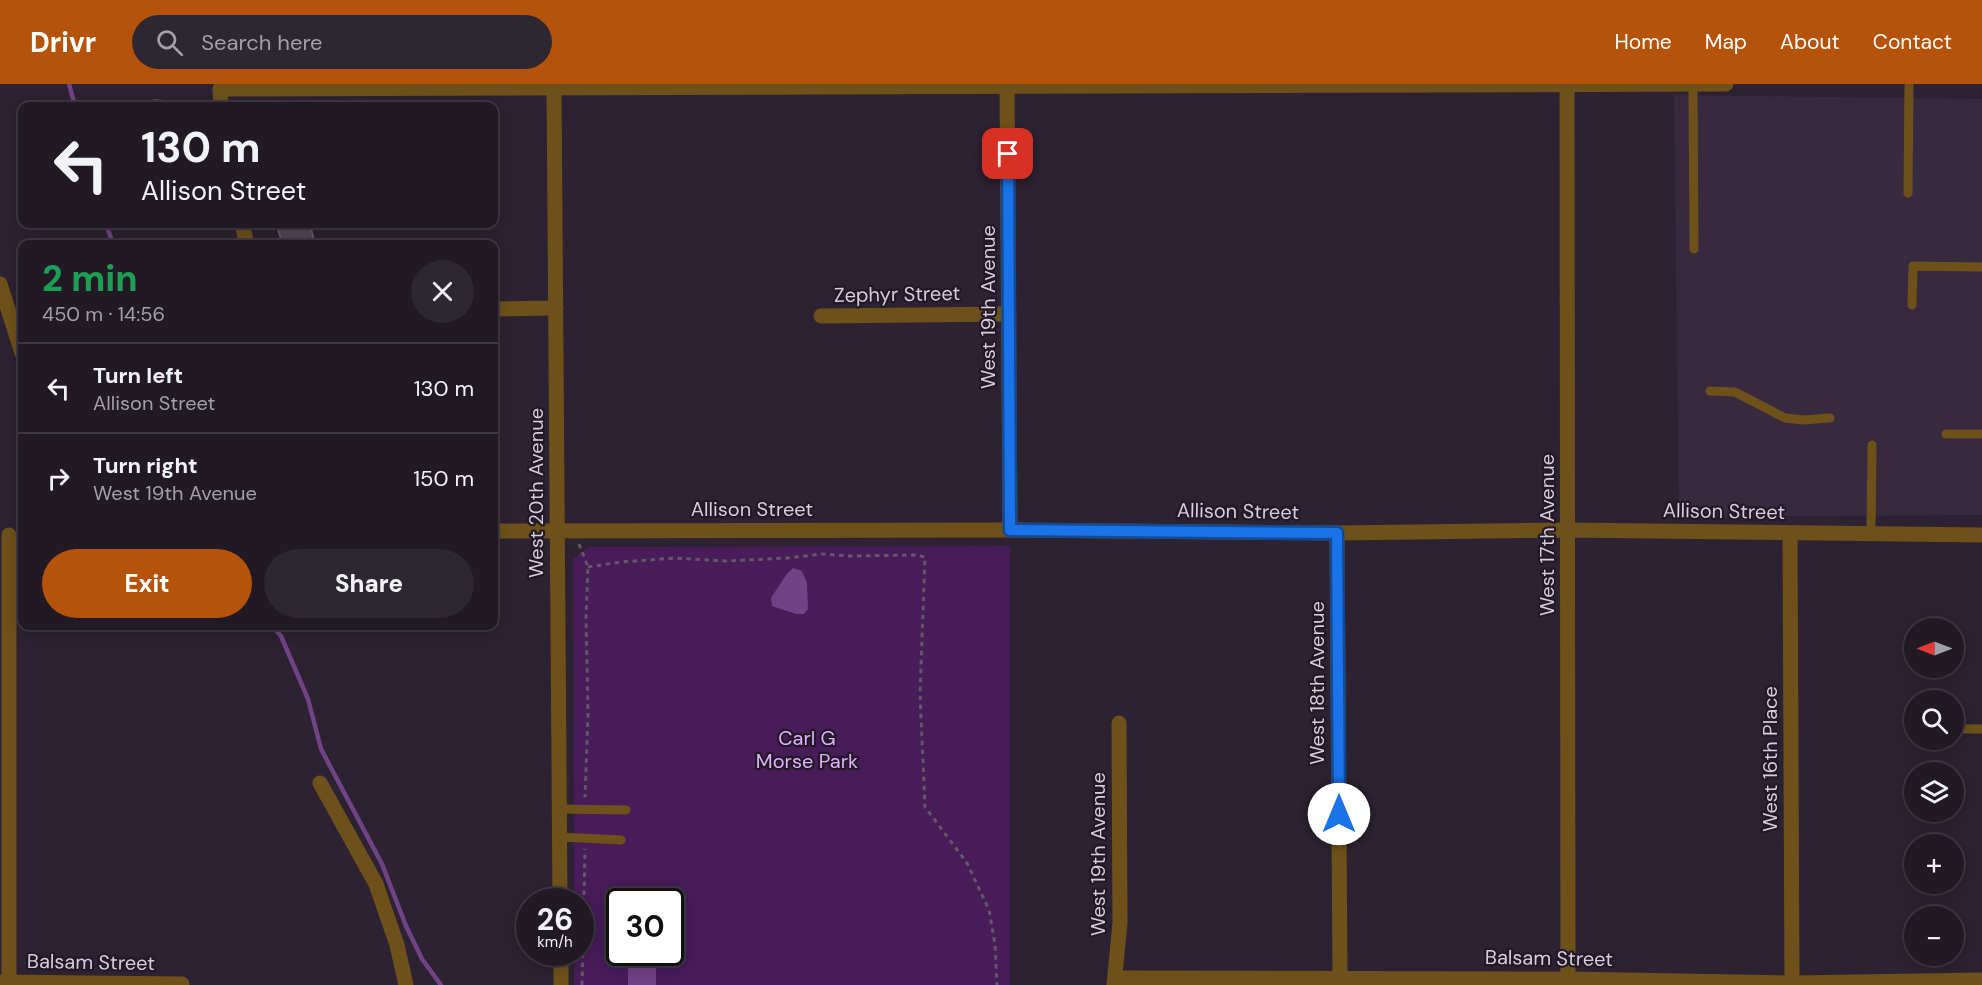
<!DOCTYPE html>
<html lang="en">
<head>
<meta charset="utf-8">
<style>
	body { margin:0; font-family:"DM Sans",sans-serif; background:#2d2732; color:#f1f3f6; height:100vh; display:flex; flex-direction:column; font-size:22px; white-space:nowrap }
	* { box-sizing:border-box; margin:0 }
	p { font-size:20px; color:#a2a1a7 }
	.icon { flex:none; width:33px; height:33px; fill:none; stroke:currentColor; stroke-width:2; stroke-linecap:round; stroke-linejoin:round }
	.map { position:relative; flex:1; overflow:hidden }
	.side { position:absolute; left:18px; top:156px; width:480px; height:390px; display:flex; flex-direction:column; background:#211a25; border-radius:12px; box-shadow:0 3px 15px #0003,0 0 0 2px #3e3842 }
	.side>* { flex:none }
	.top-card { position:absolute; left:18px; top:18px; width:480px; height:126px; border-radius:12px; box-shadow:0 3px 15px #0003,0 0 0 2px #3e3842; background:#211a25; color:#f1f3f6; overflow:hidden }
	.needle { width:39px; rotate:270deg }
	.controls { position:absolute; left:1904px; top:534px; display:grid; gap:12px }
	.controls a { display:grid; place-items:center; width:60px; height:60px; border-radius:50%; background:#211a25; box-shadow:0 3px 15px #0003,0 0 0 2px #3e3842; font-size:30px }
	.speed { position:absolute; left:516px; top:804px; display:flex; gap:12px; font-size:30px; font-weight:700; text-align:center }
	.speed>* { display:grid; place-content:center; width:78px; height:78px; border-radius:50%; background:#211a25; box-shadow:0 3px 15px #0003,0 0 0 2px #3e3842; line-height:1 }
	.speed small { font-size:15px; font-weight:400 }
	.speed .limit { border:3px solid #111; border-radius:9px; background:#fff; color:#111 }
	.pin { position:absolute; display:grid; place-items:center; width:51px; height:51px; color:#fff; margin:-26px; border-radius:12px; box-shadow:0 3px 9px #0006 }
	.me { position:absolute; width:66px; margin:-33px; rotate:0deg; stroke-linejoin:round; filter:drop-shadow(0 0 4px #0008) }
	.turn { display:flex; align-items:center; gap:21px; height:126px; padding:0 24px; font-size:27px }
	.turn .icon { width:78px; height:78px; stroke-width:2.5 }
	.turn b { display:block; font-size:42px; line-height:51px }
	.round { display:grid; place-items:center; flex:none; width:63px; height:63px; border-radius:32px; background:#2d2732 }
	.headline { display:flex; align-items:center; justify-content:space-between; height:102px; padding:0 24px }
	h1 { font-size:36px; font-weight:800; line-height:45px; color:#1e9e55 }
	.primary-button { display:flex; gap:12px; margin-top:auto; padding:12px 24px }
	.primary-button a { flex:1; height:69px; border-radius:36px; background:#b45309; color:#fff; font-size:24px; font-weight:800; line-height:69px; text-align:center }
	.primary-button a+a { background:#2d2732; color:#f1f3f6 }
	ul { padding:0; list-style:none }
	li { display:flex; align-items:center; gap:18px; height:90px; padding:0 24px; border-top:2px solid #3e3842 }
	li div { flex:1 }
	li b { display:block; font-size:22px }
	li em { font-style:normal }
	header { display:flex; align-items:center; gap:36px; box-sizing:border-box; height:84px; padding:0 30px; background:#b45309; color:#fff }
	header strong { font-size:28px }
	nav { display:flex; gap:33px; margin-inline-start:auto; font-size:21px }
	.search { width:420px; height:54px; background:#2d2732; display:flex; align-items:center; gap:15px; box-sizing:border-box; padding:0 21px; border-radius:33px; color:#a2a1a7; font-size:22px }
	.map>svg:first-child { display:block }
	.built { fill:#372a3e }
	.green { fill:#471c59; fill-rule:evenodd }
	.water { fill:#704286 }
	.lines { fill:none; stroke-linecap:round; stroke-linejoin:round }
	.stream { stroke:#704286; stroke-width:4.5 }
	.building { fill:#514657; stroke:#6a5f70; stroke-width:1.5 }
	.path { stroke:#625966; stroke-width:3; stroke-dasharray:4.5 4.5; stroke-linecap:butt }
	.service { stroke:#6e511a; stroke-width:9 }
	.minor { stroke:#6e511a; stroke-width:15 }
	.tertiary { stroke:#6e511a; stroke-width:15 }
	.route-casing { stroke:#114b97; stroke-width:15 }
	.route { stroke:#1a73e8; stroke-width:10 }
	.labels { text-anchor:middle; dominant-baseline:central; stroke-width:4.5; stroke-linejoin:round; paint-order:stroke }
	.street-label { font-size:20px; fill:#d6cfd9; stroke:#221927 }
	.park-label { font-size:20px; fill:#e3b0fd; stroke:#221927 }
</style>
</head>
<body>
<header>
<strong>Drivr</strong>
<div class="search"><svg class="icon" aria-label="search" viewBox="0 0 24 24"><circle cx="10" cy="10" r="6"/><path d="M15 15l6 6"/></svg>Search here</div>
<nav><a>Home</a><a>Map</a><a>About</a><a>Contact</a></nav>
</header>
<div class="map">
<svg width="1982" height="901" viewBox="0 0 1982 901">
	<rect width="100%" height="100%" fill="#2c2231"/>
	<!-- built -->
	<path class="built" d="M1674,11L1982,15V431L1679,433Z"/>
	<!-- green -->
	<path class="green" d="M1010,462V901H574V869L580,868V818L574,817L573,475L588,463ZM620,818H670V868H620Z"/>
	<!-- water -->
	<g class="water">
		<path d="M793,484L802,487L807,499L808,525L804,530H796L772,522L771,514L786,491Z"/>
		<rect x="628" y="879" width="28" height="22"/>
	</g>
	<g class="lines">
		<!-- stream -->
		<g class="stream">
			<path d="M69,0L75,22"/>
			<path d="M106,140L113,160"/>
			<path d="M272,542L281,552L308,615L321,665L382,780L406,842L422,875L441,901"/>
		</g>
	</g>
	<!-- building -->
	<g class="building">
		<path d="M154,16L167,17L177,22H152Z"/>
		<path d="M276,140H310L315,160H289L288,156L282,158Z"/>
		<path d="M419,156H444L445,160H419Z"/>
		<path d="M397,157V160H341L342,158Z"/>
		<path d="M618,841H620V868H636V871H618Z"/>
	</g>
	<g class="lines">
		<!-- path -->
		<g class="path">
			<path d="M579,460L588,483L586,533L588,630L585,713"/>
			<path d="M588,483L621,478L675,474L726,477L787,474L822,470L850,472L916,471L925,473L920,610L925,723L967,779L989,826L995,860L997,901"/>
			<path d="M582,901L585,765"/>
		</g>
		<!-- service -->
		<g class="service">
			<path d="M1693,0L1694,165"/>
			<path d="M1908,109L1909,0"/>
			<path d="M1912,221L1913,182L1982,183"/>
			<path d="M1710,307L1735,308L1785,334L1803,336L1830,334"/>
			<path d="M1946,350H1982"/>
			<path d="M1871,450L1872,361"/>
			<path d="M1965,645H1982"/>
			<path d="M560,725L626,726"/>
			<path d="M560,753L621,756"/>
		</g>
		<!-- minor -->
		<g class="minor">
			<path d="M1007,0L1010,446"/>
			<path d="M1567,1L1568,901"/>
			<path d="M221,22L220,5L1726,0"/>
			<path d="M242,140L247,160"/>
			<path d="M0,200L22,269"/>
			<path d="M494,225L556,224"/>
			<path d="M821,232L1009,230"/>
			<path d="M494,447L1010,446L1337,449L1568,446L1982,451"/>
			<path d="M1337,449L1340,893"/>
			<path d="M1790,449L1792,901"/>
			<path d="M9,451V898"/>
			<path d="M320,699L376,800L397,861L406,901"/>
			<path d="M1116,894L1568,895L1792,899L1982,896"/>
			<path d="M0,898L182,900"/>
			<path d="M1114,901L1120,839L1119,639"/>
		</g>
		<!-- tertiary -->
		<g class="tertiary">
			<path d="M554,0L560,818"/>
			<path d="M561,868V901"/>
		</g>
	</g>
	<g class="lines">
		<defs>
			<path id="route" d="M1008,70L1010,446L1337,449L1339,730"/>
		</defs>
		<!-- route casing -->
		<use href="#route" class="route-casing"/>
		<!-- route -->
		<use href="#route" class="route"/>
	</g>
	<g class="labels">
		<!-- street labels -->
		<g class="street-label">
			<text transform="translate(897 210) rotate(-1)">Zephyr Street</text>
			<text transform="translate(988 223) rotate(-90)">West 19th Avenue</text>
			<text transform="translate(536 409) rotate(-90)">West 20th Avenue</text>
			<text x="752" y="425">Allison Street</text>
			<text transform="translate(1238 427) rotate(1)">Allison Street</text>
			<text transform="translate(1724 427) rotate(1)">Allison Street</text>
			<text transform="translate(1547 451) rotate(-90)">West 17th Avenue</text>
			<text transform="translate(1317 599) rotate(-90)">West 18th Avenue</text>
			<text transform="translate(1770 675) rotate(-90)">West 16th Place</text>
			<text transform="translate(1098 770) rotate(-90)">West 19th Avenue</text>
			<text transform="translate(1549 874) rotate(1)">Balsam Street</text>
			<text transform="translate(91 878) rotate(1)">Balsam Street</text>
		</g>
		<!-- park labels -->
		<g class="park-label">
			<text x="807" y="654">Carl G<tspan x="807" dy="23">Morse Park</tspan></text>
		</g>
	</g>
</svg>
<div class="controls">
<a><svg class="needle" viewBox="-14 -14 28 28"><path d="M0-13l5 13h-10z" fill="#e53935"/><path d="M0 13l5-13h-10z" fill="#a2a1a7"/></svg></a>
<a><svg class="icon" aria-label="search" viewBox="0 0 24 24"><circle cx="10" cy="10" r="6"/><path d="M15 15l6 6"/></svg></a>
<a><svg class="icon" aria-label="layers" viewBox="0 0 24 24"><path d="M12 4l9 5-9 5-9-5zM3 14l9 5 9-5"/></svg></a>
<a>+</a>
<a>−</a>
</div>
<div class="speed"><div>26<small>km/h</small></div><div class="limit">30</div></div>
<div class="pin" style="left:1008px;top:70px;background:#d93025"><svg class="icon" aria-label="arrive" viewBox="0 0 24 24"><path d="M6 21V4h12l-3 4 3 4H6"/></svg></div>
<svg class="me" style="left:1339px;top:730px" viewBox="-20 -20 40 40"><circle r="19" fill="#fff"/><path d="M0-13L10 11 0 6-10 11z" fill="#1a73e8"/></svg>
<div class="top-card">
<div class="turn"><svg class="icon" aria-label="left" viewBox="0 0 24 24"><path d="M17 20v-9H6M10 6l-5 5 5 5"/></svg><div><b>130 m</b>Allison Street</div></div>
</div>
<section class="side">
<div class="headline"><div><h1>2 min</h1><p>450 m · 14:56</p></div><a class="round"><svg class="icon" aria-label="close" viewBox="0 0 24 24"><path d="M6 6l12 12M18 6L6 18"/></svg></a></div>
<ul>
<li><svg class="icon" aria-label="left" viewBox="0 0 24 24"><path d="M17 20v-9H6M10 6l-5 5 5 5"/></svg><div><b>Turn left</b><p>Allison Street</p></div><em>130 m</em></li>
<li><svg class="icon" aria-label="right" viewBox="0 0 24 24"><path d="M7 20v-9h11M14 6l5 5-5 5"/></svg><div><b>Turn right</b><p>West 19th Avenue</p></div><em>150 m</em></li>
</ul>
<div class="primary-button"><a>Exit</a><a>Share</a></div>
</section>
</div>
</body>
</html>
